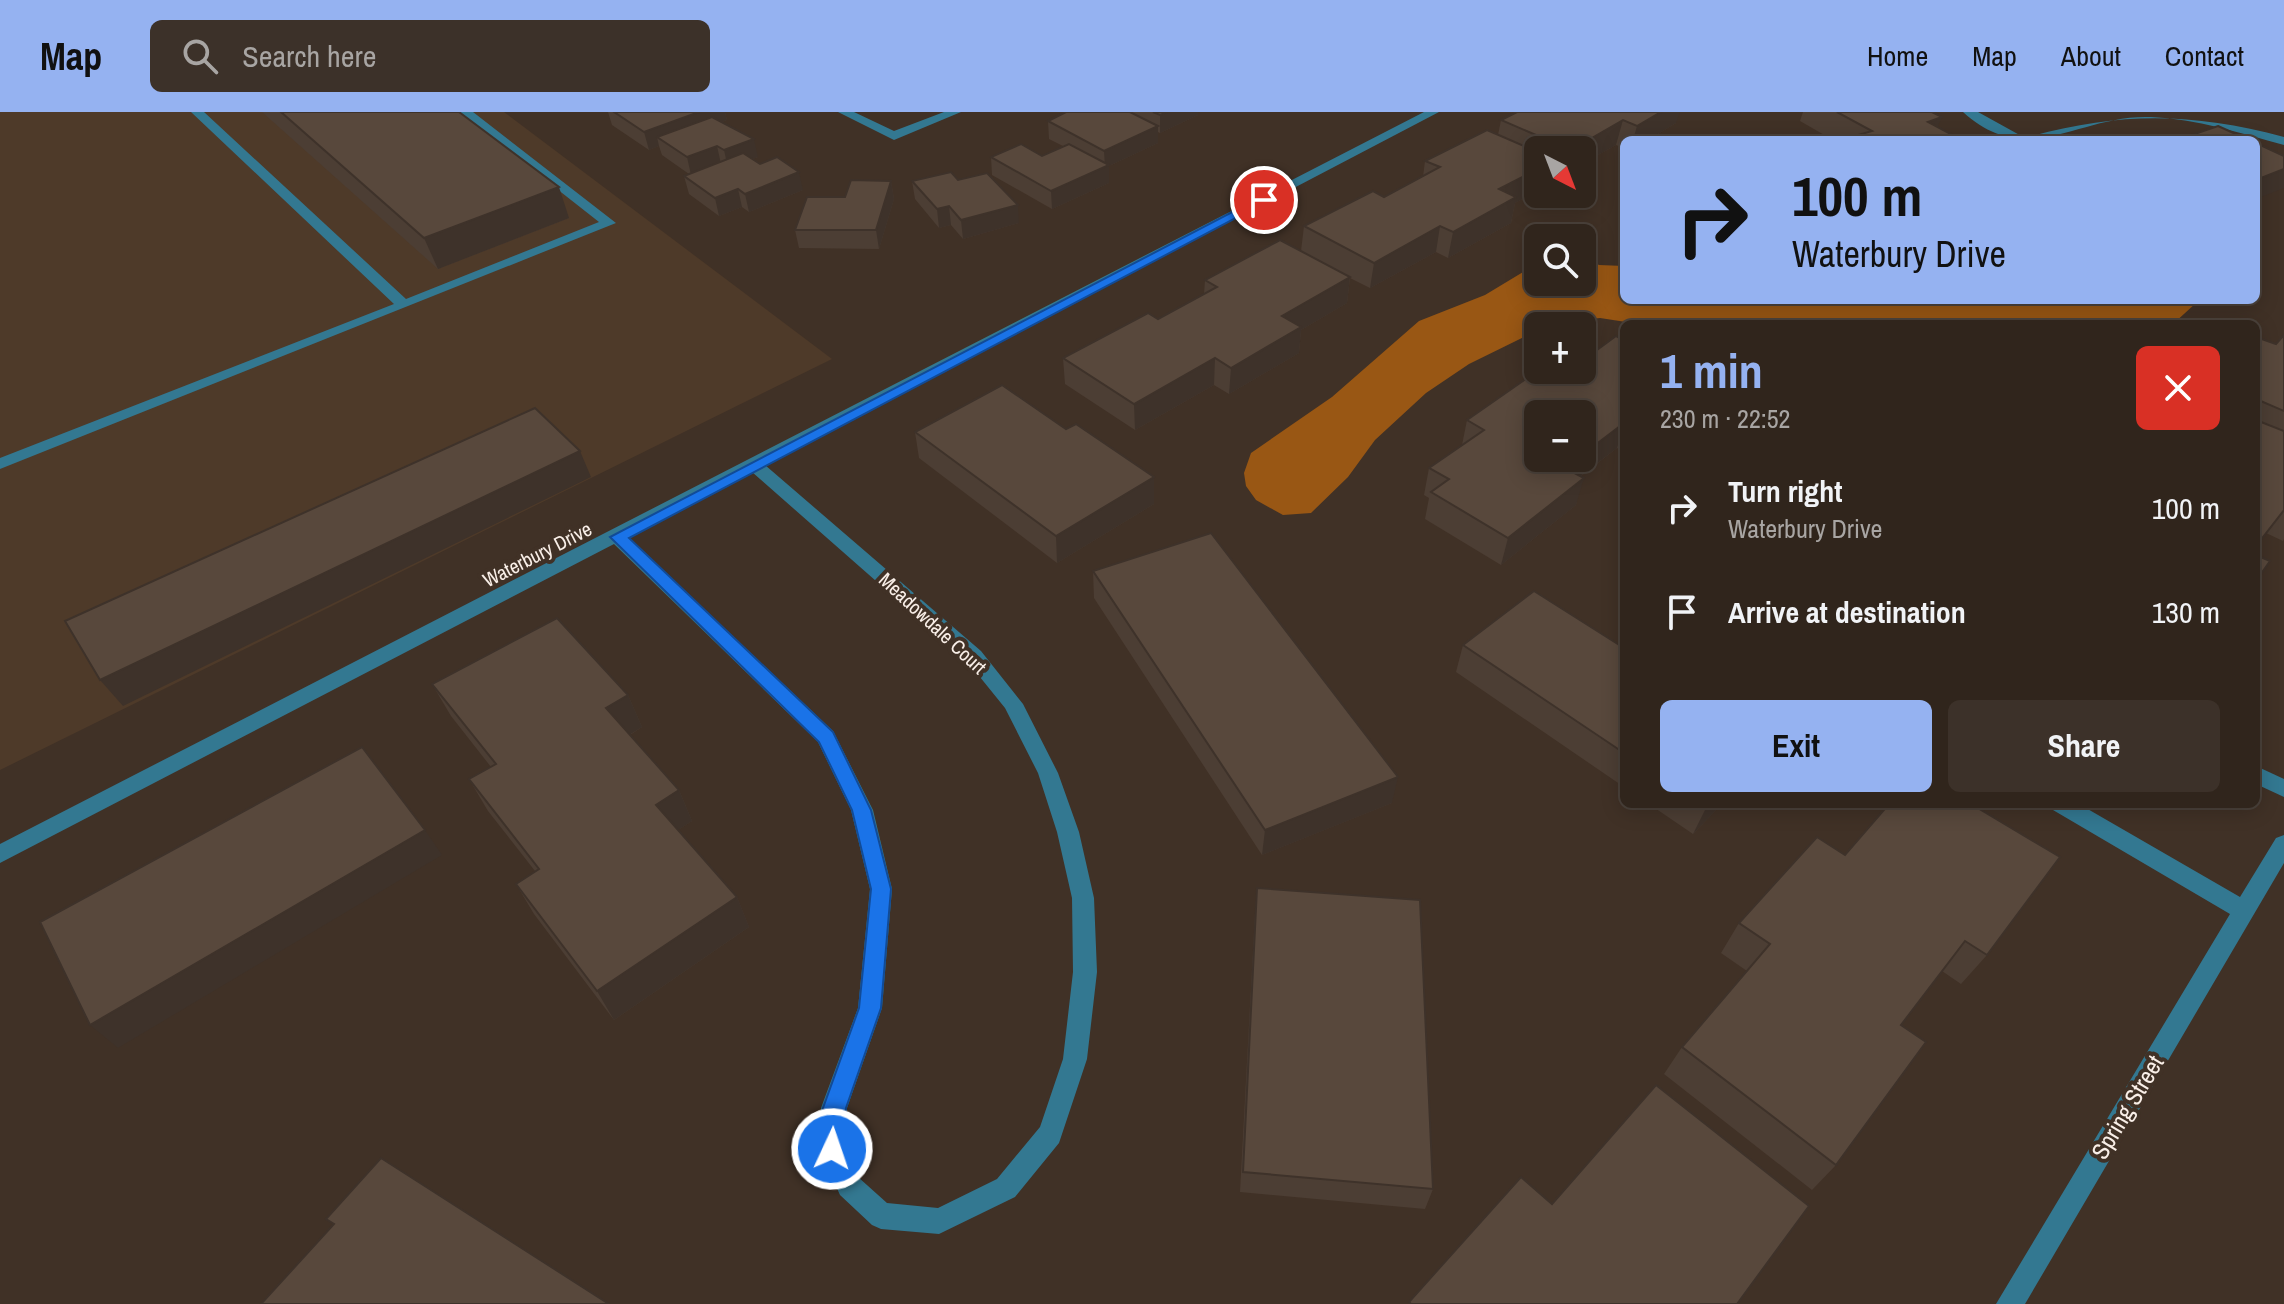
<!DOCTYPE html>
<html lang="en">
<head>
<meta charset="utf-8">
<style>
	body { margin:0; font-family:"Archivo Narrow",sans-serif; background:#3c3129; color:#f1f3f6; height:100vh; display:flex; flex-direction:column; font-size:30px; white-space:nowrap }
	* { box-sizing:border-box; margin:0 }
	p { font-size:26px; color:#a8a5a3 }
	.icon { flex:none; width:44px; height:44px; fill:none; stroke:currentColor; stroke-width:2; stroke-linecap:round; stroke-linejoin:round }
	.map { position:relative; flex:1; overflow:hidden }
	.sheet { position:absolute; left:1620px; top:208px; width:640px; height:488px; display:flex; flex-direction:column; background:#30251c; border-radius:12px; box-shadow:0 4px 20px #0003,0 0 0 2px #4b423b }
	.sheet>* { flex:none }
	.top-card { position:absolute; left:1620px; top:24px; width:640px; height:168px; border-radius:12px; box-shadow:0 4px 20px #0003,0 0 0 2px #4b423b; background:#95b2f1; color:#111; overflow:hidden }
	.needle { width:52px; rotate:138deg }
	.buttons { position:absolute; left:1524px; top:24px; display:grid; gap:16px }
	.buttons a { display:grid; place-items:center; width:72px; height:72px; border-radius:12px; background:#30251c; box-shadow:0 4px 20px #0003,0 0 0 2px #4b423b; font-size:40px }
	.pin { position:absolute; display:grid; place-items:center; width:68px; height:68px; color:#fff; margin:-34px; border:4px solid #fff; border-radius:50%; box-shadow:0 2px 8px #0007 }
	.me { position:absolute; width:88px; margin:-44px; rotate:3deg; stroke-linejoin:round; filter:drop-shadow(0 0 6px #0008) }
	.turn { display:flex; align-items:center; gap:28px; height:168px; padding:0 40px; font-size:36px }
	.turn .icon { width:104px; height:104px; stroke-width:2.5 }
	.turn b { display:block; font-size:56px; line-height:68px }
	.round { display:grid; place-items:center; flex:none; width:84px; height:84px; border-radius:12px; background:#3c3129 }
	.headline { display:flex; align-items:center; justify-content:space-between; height:136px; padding:0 40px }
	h1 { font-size:48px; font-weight:700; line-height:60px; color:#95b2f1 }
	.cta { display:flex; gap:16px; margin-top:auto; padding:16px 40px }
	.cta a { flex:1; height:92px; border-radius:12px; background:#95b2f1; color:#111; font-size:32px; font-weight:700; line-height:92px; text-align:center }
	.cta a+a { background:#3c3129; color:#f1f3f6 }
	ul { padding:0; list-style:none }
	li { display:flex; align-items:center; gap:24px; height:104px; padding:0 40px }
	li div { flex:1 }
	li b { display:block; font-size:30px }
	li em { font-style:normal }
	header { display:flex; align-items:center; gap:48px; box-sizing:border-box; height:112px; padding:0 40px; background:#95b2f1; color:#111 }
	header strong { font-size:38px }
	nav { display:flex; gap:44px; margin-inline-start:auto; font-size:28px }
	.search { width:560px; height:72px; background:#3c3129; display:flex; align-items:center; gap:20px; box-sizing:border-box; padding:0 28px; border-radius:12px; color:#a8a5a3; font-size:30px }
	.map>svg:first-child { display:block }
	.built { fill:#4e3a29 }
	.water { fill:#995714 }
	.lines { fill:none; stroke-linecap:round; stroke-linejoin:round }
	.minor { fill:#337891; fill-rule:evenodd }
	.wall { fill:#4c3e34 }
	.shaded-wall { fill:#3e322a }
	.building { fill:#58483c; stroke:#3e322a; stroke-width:2 }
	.route { fill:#1a73e8; stroke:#114b97; stroke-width:2 }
	.labels { text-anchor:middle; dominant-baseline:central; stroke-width:8; stroke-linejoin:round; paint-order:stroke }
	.street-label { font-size:20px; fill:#f9efe8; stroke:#403126 }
	.near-street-label { font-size:24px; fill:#f9efe8; stroke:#403126 }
</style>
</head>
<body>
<header>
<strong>Map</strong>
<div class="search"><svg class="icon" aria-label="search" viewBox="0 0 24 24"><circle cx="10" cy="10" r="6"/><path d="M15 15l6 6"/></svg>Search here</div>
<nav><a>Home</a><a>Map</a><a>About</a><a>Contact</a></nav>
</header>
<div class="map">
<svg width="2284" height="1192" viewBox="0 0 2284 1192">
	<rect width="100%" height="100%" fill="#403126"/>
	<!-- built -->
	<path class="built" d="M0,0H504L832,247L0,658Z"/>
	<!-- water -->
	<path class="water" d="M1582,143L1599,153L1624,154V188H2188L2196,191L2173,212H1639L1600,206L1538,214V218L1469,252L1426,281L1375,328L1348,365L1311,401L1283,403L1256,388L1246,374L1244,361L1251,341L1332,285L1419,209L1485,183L1538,151V170H1582Z"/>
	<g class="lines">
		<!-- minor -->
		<g class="minor">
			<path d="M191,0H204L406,187L599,110L459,0H473L616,111L0,357V346L394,192Z"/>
			<path d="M838,0H854L894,19L944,0H961L894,28Z"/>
			<path d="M1424,0H1439L765,353L981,539L1023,592L1058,661L1079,720L1094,786L1097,860L1087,947L1059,1031L1015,1085L939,1122L881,1117L872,1113L840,1083L819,1037L821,996L858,896L870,777L851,698L818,630L614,432L0,751V732ZM752,360L967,549L1005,596L1038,661L1057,720L1072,786L1073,860L1063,947L1040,1015L997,1067L938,1096L887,1091L858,1065L845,1036L847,996L882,896L892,777L873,698L833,619L628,425Z"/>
			<path d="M1963,0H1978L2025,26C2118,0 2190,0 2284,25V33C2240,21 2197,7 2151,5C2078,2 2028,59 1963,0Z"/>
			<path d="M2256,654L2284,667V685L2256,672Z"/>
			<path d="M2050,692H2079L2240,785L2276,726L2284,723V751L2025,1192H1996L2230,802L2053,698Z"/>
		</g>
	</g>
	<!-- wall -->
	<g class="wall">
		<path d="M262,0H459L569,106L438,157Z"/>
		<path d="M608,0H725L727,8L722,10L758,45L752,47L803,78L749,100L742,95L719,104L689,82L684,64L689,62L662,43L659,34L649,38L612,13Z"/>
		<path d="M1066,0H1198V3L1160,21L1158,20V31L1109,54V71L1052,97L992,63L991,45L1042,44L1063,34L1049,27L1048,9Z"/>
		<path d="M1517,0L1676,11L1648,28H1624V36L1616,33L1582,52V38H1538V79L1515,91L1511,111L1448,146L1436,140L1370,176L1350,166L1347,191L1301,218L1299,241L1229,282L1214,273L1135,318L1065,272L1063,246L1158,207L1204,182L1205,168L1301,139L1304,114L1384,85L1423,65L1425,49L1498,23L1501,8Z"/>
		<path d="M1803,0H1932L1938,15L1962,28H1833L1800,9Z"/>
		<path d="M958,68L1019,111L963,127L951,113L939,116L915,87L912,69Z"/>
		<path d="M891,69L894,87L879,137L799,136L795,118L845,85Z"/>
		<path d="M2284,223V427L2283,429L2266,421L2256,434V225L2276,232Z"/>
		<path d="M1624,228V340L1617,336L1581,364L1576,393L1501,453L1425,407L1429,386L1424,383L1429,356L1462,333L1467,308L1555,268Z"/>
		<path d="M1066,317L1154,365V392L1057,451L919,346L915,320Z"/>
		<path d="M1093,459L1392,691L1262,743L1094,486Z"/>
		<path d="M1463,533L1624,536V675L1456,560Z"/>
		<path d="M432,572L628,583L642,615L630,623L679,678L692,709L678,718L737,785L749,815L614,908L534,802L516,772L535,759L488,699L469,667L491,655L451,604Z"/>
		<path d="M1649,692H1722L1693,722Z"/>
		<path d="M1817,725L1987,843L1961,872L1942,859L1901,913L1836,1053L1812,1078L1664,962L1682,935L1747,859L1721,841L1739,811Z"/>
		<path d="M1257,776L1433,1077L1425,1097L1240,1080L1255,801Z"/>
	</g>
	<!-- shaded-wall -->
	<g class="shaded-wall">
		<path d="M699,0H725L727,8L666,31L657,25L659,34L649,38L644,20Z"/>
		<path d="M1167,0H1198V3L1160,21V3Z"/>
		<path d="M1661,0H1680L1676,11L1648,28H1633L1637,14Z"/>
		<path d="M1942,5L1932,28L1928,10Z"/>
		<path d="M1623,8L1616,33L1582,52V38H1570Z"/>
		<path d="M1158,14V31L1109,54V71L1052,97L1051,79L1105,55L1104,39Z"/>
		<path d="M754,27L758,45L728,56L724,38Z"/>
		<path d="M717,34L721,52L691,63L687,45Z"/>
		<path d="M1538,57V79L1515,91L1511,111L1448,146L1453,120L1499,77Z"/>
		<path d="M2284,57V76L2256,87V68Z"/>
		<path d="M799,60L803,78L749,100L745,82Z"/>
		<path d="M891,69L894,87L879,137L876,118Z"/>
		<path d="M559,75L569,106L438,157L424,126Z"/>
		<path d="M738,77L742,95L719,104L715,86Z"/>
		<path d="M1018,93L1019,111L963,127L961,108Z"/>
		<path d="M949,94L951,113L939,116L937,97Z"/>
		<path d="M1440,114L1436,140L1370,176L1374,151Z"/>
		<path d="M1350,165L1347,191L1301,218L1299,241L1229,282L1231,256L1282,204Z"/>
		<path d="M1215,246L1214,273L1135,318L1134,292Z"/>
		<path d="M1624,311V315L1617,336L1557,382L1565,356L1578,346H1582V343Z"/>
		<path d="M580,339L591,365L123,594L100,568Z"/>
		<path d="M1154,365V392L1057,451L1056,424Z"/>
		<path d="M1584,366L1576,393L1501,453L1508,426Z"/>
		<path d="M628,583L642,615L621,628L606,596Z"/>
		<path d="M1398,665L1392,691L1262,743L1265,718Z"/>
		<path d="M679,678L692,709L669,724L656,693Z"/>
		<path d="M1710,692H1722L1693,722L1706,696Z"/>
		<path d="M425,718L442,743L118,936L90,913Z"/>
		<path d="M737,785L749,815L614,908L597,879Z"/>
	</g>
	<!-- building -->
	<g class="building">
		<path d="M281,0H459L559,75L424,126Z"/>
		<path d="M614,0H699L644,20Z"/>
		<path d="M1066,0H1130L1158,14L1104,39L1048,9Z"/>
		<path d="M1153,0H1167L1160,3Z"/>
		<path d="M1517,0H1661L1637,14L1623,8L1571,38L1501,8Z"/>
		<path d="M1837,0H1932L1942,5L1928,10L1962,28H1866L1858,23L1872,19Z"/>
		<path d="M712,5L754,27L724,38L717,34L687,45L657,25Z"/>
		<path d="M2218,14L2249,28H2177Z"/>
		<path d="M1487,18L1538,40V57L1499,77L1516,85L1453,120L1440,114L1374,151L1304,114L1373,79L1384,85L1440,55L1425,49Z"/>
		<path d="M2256,31L2284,44V57L2256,68Z"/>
		<path d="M1021,32L1042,44L1069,32L1109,53L1051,79L991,45Z"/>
		<path d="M743,41L760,52L777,45L799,60L745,82L738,77L715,86L684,64Z"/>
		<path d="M951,60L958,68L987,61L1018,93L961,108L949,94L937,97L912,69Z"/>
		<path d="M851,68L891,69L876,118H795L807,85H845Z"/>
		<path d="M1280,128L1350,165L1282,204L1301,215L1231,256L1215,246L1134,292L1063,246L1148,201L1158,207L1217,175L1205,168Z"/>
		<path d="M2284,223V299L2256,287V225L2276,232Z"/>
		<path d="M1616,224L1624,228V311L1582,343V302H1538V346H1578L1565,356L1584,366L1508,426L1431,380L1449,367L1429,356L1484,318L1467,308L1537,259L1555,268L1569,258H1582V249Z"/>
		<path d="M1002,273L1066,317L1076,312L1154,365L1056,424L915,320Z"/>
		<path d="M535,296L580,339L100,568L65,509Z"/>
		<path d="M2256,308L2284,319V398L2256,434Z"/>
		<path d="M1211,421L1398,665L1265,718L1093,459Z"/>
		<path d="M2256,443L2270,449L2256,469Z"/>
		<path d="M1534,479L1624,536V641L1463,533Z"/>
		<path d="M557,506L628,583L606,596L679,678L656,693L737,785L597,879L516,772L539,757L469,667L496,652L432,572Z"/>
		<path d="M362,635L425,718L90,913L40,810Z"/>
		<path d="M1699,692H1710L1706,696Z"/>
		<path d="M1889,692H1971L2060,745L1987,843L1965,829L1901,913L1926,930L1836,1053L1682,935L1770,832L1739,811L1817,725L1845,743Z"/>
		<path d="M1257,776L1420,788L1433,1077L1243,1060Z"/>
		<path d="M1656,973L1809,1094L1737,1192H1411L1409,1190L1521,1065L1552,1092Z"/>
		<path d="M381,1046L609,1192H261L334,1112L326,1107Z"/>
	</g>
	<!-- route -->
	<path class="route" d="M1259,86L1270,88L629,426L833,620L871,698L891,777L881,896L846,996L841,1045L832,1048L824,1045L821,1037L823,996L859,896L871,777L852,698L819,630L610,425Z"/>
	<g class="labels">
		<!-- street labels -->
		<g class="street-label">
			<text transform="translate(537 442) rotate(-27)">Waterbury Drive</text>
			<text transform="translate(933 511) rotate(43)">Meadowdale Court</text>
		</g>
		<!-- near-street labels -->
		<g class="near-street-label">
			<text transform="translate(2127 995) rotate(-59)">Spring Street</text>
		</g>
	</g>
</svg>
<div class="buttons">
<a><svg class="needle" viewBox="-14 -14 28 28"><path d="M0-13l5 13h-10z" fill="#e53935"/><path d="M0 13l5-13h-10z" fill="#a8a5a3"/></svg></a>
<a><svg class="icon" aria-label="search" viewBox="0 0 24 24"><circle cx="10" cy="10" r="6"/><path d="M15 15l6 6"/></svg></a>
<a>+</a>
<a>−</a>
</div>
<div class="pin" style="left:1264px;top:88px;background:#d93025"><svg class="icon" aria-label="arrive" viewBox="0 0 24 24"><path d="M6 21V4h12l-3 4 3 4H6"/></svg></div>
<svg class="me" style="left:832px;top:1037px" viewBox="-20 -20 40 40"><circle r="17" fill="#1a73e8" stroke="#fff" stroke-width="3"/><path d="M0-11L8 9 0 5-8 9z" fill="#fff"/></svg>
<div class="top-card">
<div class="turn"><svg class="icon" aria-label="right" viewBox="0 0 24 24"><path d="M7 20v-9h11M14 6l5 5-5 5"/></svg><div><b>100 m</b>Waterbury Drive</div></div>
</div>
<section class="sheet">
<div class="headline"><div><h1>1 min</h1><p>230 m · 22:52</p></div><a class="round" style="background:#d93025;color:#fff"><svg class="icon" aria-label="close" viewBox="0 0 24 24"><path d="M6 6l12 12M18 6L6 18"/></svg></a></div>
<ul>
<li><svg class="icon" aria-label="right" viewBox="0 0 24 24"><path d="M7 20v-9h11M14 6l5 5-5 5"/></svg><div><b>Turn right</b><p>Waterbury Drive</p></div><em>100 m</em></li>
<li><svg class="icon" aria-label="arrive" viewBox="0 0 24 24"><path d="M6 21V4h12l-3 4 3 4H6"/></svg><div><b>Arrive at destination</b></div><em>130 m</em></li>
</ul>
<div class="cta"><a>Exit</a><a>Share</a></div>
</section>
</div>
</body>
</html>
